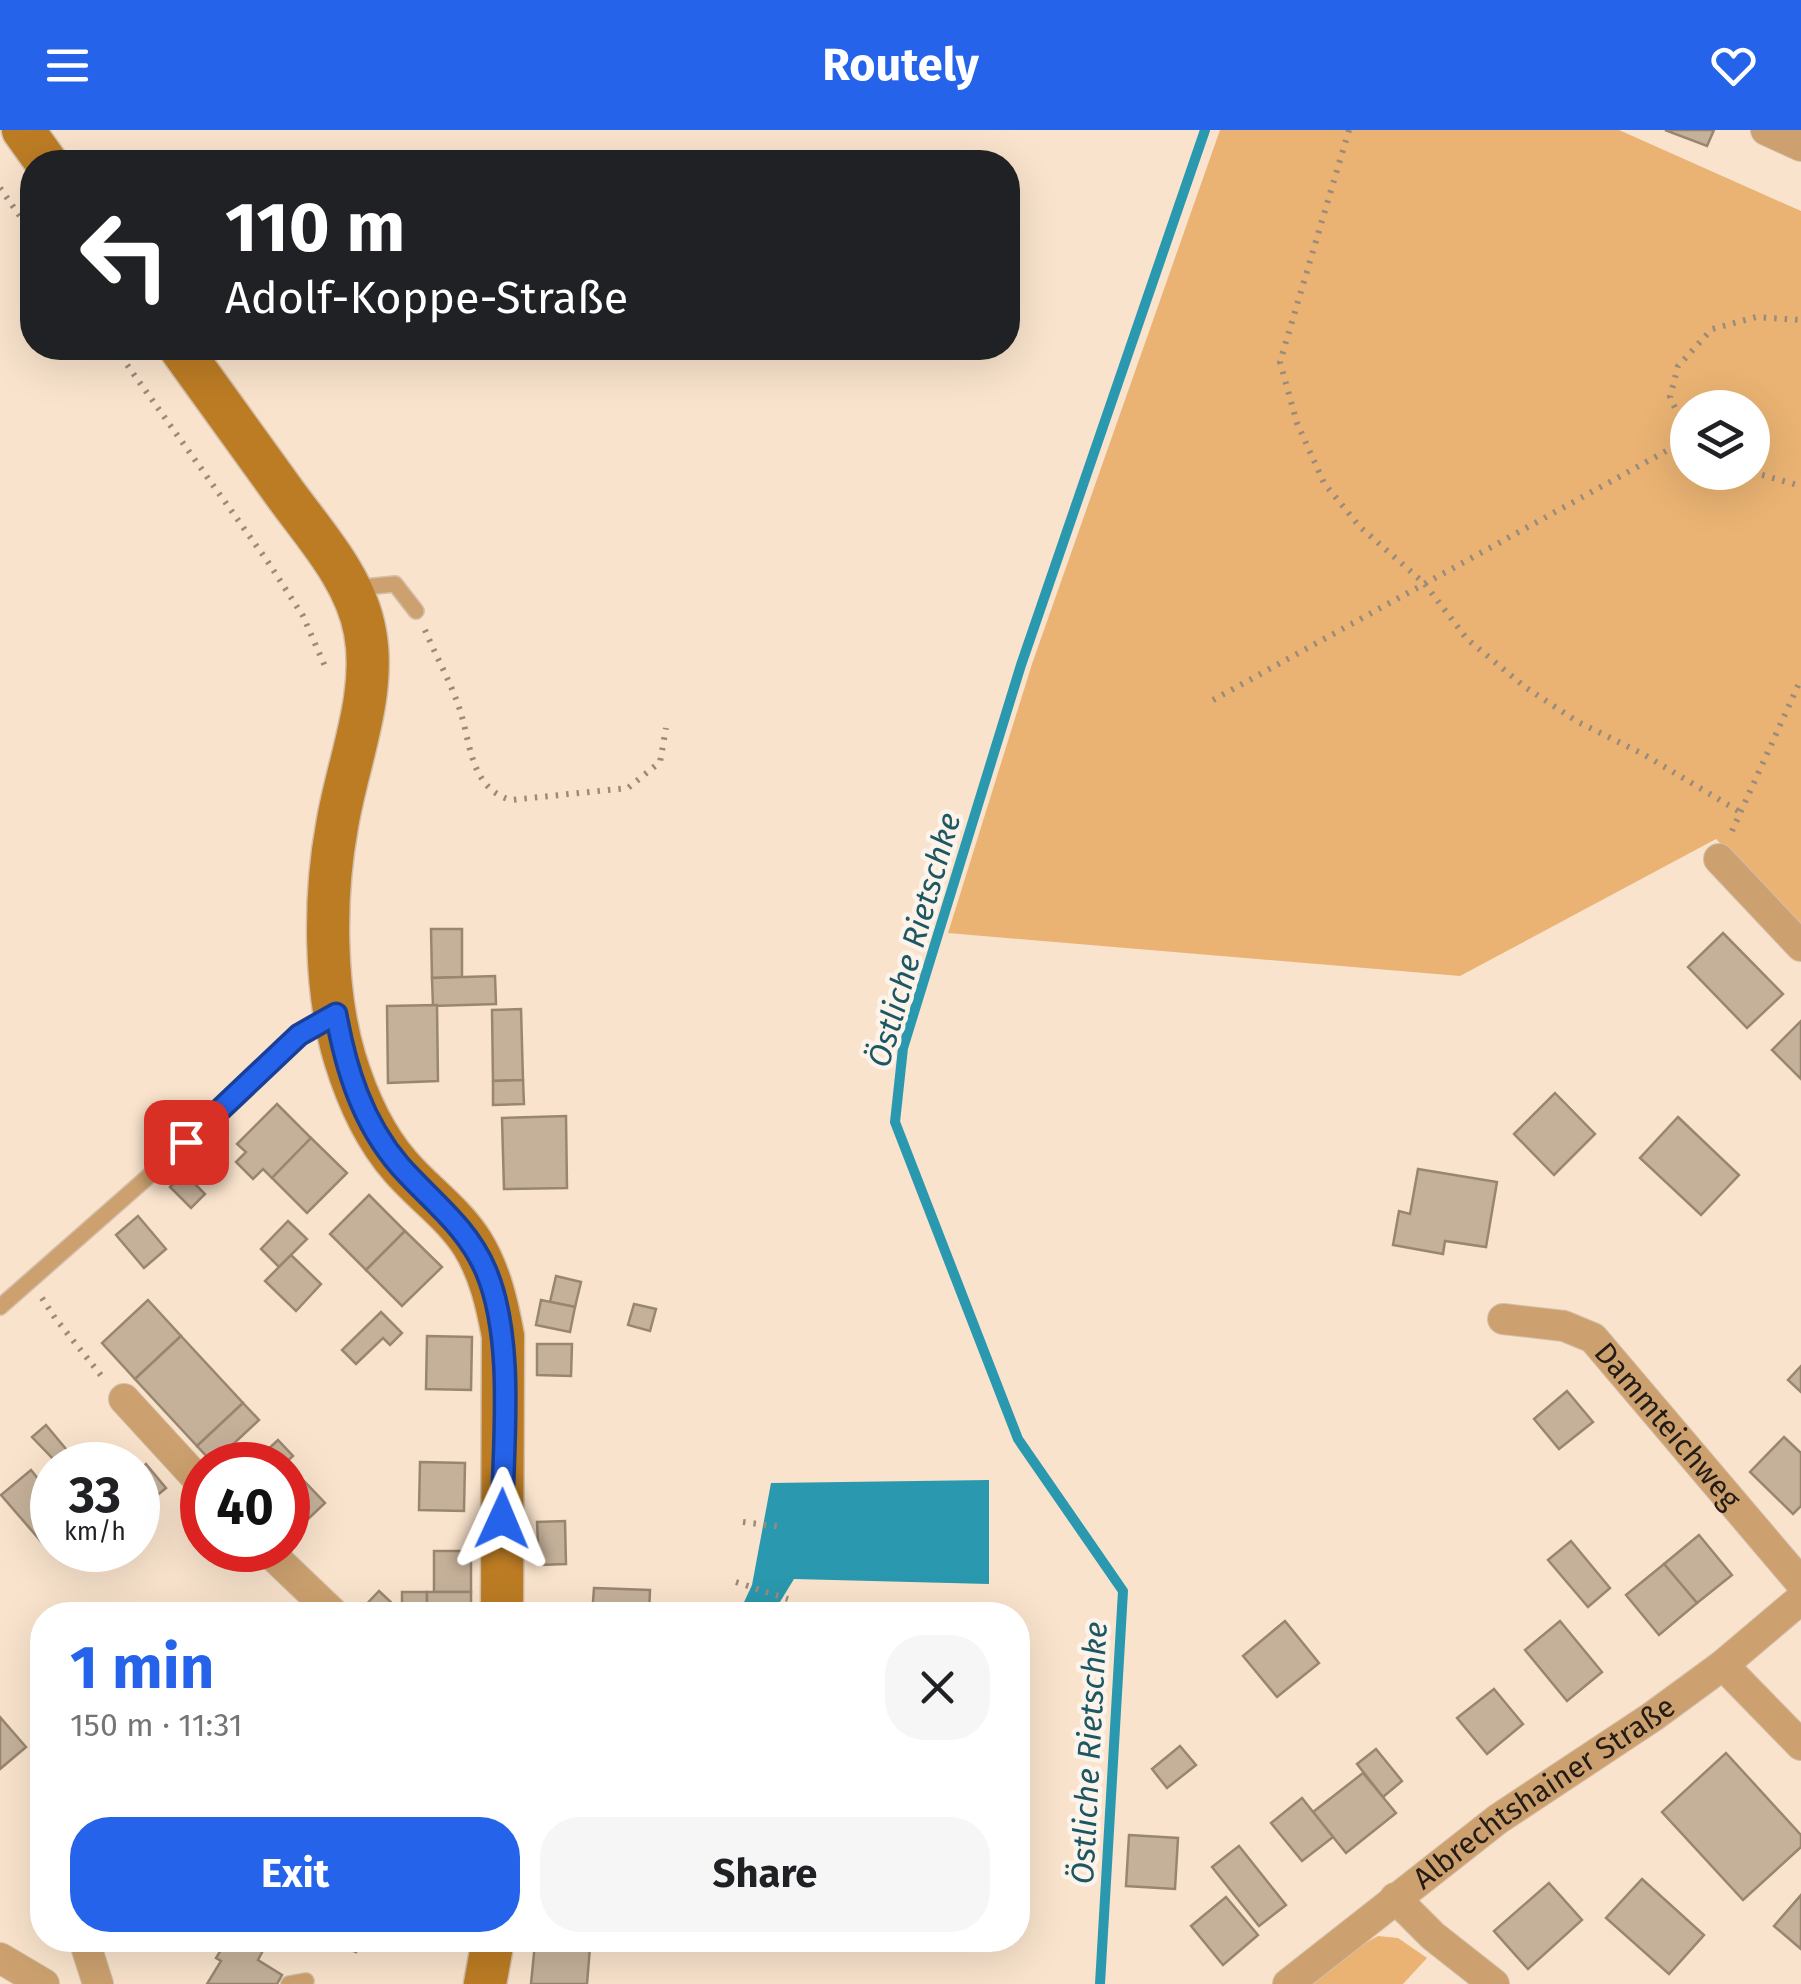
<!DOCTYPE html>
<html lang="en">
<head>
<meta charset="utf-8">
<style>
	body { margin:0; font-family:"Fira Sans",sans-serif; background:#f6f6f6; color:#202124; height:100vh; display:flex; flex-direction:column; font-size:38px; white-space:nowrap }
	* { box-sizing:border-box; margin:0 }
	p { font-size:32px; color:#757577 }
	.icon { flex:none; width:55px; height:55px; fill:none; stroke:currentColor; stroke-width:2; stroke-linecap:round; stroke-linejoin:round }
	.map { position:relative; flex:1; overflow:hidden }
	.side { position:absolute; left:30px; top:1472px; width:1000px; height:350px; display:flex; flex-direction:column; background:#fff; border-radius:40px; box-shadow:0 10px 40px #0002 }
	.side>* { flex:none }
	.top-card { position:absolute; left:20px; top:20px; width:1000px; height:210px; border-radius:40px; box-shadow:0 10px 40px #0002; background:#202124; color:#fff; overflow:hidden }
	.fabs { position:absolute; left:1670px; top:260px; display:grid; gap:20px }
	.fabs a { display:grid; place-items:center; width:100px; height:100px; border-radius:50%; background:#fff; box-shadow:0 10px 40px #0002; font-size:50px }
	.speed { position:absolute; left:30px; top:1312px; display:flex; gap:20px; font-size:50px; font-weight:700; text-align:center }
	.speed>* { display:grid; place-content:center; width:130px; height:130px; border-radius:50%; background:#fff; box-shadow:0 10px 40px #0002; line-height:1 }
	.speed small { font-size:25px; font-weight:400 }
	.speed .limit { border:15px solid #d22; background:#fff; color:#111 }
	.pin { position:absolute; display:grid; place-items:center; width:85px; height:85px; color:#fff; margin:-42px; border-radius:20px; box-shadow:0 5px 15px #0006 }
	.me { position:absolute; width:110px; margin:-55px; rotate:1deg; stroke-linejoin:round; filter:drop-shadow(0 0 8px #0008) }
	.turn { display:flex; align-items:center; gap:35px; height:210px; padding:0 40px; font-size:45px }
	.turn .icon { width:130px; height:130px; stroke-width:2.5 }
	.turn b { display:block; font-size:70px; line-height:85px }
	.round { display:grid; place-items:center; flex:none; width:105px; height:105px; border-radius:40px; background:#f6f6f6 }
	.head { display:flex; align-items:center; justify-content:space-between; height:170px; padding:0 40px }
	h1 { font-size:60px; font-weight:700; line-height:75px; color:#2563eb }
	.cta { display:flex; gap:20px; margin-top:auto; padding:20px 40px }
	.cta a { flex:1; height:115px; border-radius:40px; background:#2563eb; color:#fff; font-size:40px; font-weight:700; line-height:115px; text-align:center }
	.cta a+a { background:#f6f6f6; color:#202124 }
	header { display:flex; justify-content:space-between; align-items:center; height:130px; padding:0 40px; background:#2563eb; color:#fff; font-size:45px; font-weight:700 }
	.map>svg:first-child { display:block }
	.green { fill:#eab373; fill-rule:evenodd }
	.water { fill:#2a98ae }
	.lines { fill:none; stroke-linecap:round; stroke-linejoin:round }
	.stream { stroke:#2a98ae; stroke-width:10 }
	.building { fill:#c5b19a; stroke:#998671; stroke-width:2.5 }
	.lane-casing { stroke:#d3bfab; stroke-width:18 }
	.street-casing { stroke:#d3bfab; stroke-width:32 }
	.secondary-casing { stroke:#d3bfab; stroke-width:45 }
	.path { stroke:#9b8b7b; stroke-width:6; stroke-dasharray:2.5 8; stroke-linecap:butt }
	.lane { stroke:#cca16f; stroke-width:15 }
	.street { stroke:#cca16f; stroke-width:30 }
	.secondary { stroke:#bc7c24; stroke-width:42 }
	.route-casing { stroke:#184099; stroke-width:25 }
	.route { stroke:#2563eb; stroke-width:18 }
	.labels { text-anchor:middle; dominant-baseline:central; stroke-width:9; stroke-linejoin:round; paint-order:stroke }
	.street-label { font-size:30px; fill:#241c14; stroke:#fcf3ea }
	.water-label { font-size:32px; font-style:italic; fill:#1d5763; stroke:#fcf3ea }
</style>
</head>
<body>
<header><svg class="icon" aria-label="menu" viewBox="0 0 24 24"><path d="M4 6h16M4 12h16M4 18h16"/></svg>Routely<svg class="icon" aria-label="heart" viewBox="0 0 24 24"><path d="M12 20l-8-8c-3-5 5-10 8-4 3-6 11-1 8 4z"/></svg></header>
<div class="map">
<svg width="1801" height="1854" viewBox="0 0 1801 1854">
	<rect width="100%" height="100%" fill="#f9e3cc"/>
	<!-- green -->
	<g class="green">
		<path d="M1220,0H1619L1801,81V797L1716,709L1460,846L948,803L1032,534ZM1688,278H1752V342H1688Z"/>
		<path d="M1378,1806L1398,1808L1427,1828L1403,1854H1311L1351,1821Z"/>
	</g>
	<!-- water -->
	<path class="water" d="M989,1350V1454L794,1449L772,1485H738L752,1455L771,1353Z"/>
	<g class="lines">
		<!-- stream -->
		<path class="stream" d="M1100,1854L1123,1461L1018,1309L895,992L903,918L1021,535L1205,0"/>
	</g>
	<!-- building -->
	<g class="building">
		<path d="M1665,0H1714L1707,16Z"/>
		<path d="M431,799H462V847L432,848Z"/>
		<path d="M1723,803L1783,864L1747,898L1688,837Z"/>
		<path d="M495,846L496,874L433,876L432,848Z"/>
		<path d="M437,875L438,951L388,953L387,876Z"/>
		<path d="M521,879L523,950L493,951L492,880Z"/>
		<path d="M1801,891V949L1772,920Z"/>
		<path d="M523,950L524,974L493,975V951Z"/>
		<path d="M1555,963L1595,1004L1554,1045L1514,1004Z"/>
		<path d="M277,974L311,1008L272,1048L263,1039L253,1049L236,1032L246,1022L237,1014Z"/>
		<path d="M566,986L567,1058L504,1059L502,988Z"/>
		<path d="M1678,987L1739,1045L1701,1085L1640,1028Z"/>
		<path d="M311,1008L347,1043L307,1083L272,1048Z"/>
		<path d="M1418,1039L1497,1052L1486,1117L1445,1111L1443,1124L1393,1115L1399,1081L1410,1084Z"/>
		<path d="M184,1043L205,1064L191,1078L170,1057Z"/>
		<path d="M369,1065L405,1101L366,1140L330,1104Z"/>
		<path d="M138,1086L166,1119L144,1138L116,1105Z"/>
		<path d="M288,1091L307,1109L279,1137L261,1119Z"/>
		<path d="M405,1101L442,1137L402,1176L366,1140Z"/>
		<path d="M291,1125L321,1154L296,1181L265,1151Z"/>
		<path d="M556,1146L581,1152L575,1177L550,1172Z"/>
		<path d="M148,1170L181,1206L135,1249L102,1213Z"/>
		<path d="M541,1170L575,1177L570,1202L536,1195Z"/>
		<path d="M634,1174L656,1179L650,1201L628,1195Z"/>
		<path d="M381,1182L402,1203L390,1215L383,1208L356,1234L342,1220Z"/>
		<path d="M181,1206L243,1273L197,1316L135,1249Z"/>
		<path d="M427,1206L472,1207L471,1260L426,1259Z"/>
		<path d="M537,1214H572L571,1246L537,1245Z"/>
		<path d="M1801,1236V1262L1788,1250Z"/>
		<path d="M1567,1261L1593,1292L1559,1319L1534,1289Z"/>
		<path d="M243,1273L259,1290L213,1333L197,1316Z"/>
		<path d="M46,1295L71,1325L59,1335L32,1307Z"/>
		<path d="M1784,1307L1801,1323V1376L1793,1384L1750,1342Z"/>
		<path d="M278,1310L293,1326L283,1335H251Z"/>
		<path d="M80,1318L94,1335H59L71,1325Z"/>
		<path d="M286,1332L325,1373L288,1408V1335H283Z"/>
		<path d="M420,1332L465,1333L464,1381L419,1380Z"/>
		<path d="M146,1334L166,1358L138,1381V1341Z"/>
		<path d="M31,1340L52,1366V1410L45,1416L1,1365Z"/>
		<path d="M565,1391L566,1434L539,1435L537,1392Z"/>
		<path d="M1699,1405L1732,1445L1697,1473L1664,1434Z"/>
		<path d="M1571,1411L1610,1458L1588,1477L1548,1430Z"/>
		<rect x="434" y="1421" width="37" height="41"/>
		<path d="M1664,1434L1697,1473L1659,1505L1626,1465Z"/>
		<path d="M594,1458L650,1460L649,1485H592Z"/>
		<path d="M379,1461L394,1475L385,1485H363L359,1482Z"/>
		<rect x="402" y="1462" width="25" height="23"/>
		<rect x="427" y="1462" width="44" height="23"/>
		<path d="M1285,1491L1319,1533L1277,1567L1243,1526Z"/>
		<path d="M1560,1491L1602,1542L1567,1571L1525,1520Z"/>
		<path d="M1494,1559L1523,1594L1487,1624L1457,1588Z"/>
		<path d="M0,1587L26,1617L0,1639Z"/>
		<path d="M1180,1616L1196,1635L1167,1658L1152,1639Z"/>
		<path d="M1376,1619L1402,1651L1383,1667L1357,1634Z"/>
		<path d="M1726,1623L1801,1705V1717L1743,1770L1662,1682Z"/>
		<path d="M1363,1643L1396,1683L1346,1723L1313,1682Z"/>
		<path d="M1302,1668L1333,1707L1302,1731L1271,1693Z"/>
		<path d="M1129,1705L1178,1708L1175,1759L1126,1756Z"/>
		<path d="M1239,1716L1286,1775L1259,1796L1212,1737Z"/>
		<path d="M1642,1749L1704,1805L1669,1844L1606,1788Z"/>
		<path d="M1549,1753L1582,1790L1528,1839L1494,1801Z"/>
		<path d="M1801,1765V1819L1774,1796Z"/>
		<path d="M1226,1767L1258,1805L1223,1835L1191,1796Z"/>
		<path d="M227,1810L268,1811L258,1830L282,1845L277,1854H207L221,1831L216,1828Z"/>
		<path d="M328,1810H361L356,1822Z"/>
		<path d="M535,1813L590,1817L587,1854H531Z"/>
	</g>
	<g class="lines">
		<defs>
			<g id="lane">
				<path d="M354,458L395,454L416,481"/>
				<path d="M0,1177L158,1038L299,905L332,885"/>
				<path d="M289,1854L306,1851"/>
			</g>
			<g id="street">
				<path d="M1766,0L1801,16"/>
				<path d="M1719,729L1801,816"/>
				<path id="s1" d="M1503,1189L1564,1196L1593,1208L1801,1453"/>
				<path d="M124,1269L202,1354"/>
				<path d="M267,1420L335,1485"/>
				<path d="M1723,1535L1801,1615"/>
				<path d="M1395,1768L1433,1806L1494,1854"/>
				<path d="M84,1810L98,1854"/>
				<path d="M0,1828L44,1854"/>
				<path id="s2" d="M1288,1854L1498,1689L1652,1587L1723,1535L1801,1469"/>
			</g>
			<g id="secondary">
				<path d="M23,0L46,32"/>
				<path d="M180,218C215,267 251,316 286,365C316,406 356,450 365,502C377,565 347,634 337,696C324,766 324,860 345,929C357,968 373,1005 400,1036C423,1063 453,1083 472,1113C490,1142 497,1174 503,1206L502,1485"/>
				<path d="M485,1854L493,1810"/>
			</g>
		</defs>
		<!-- lane casing -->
		<use href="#lane" class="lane-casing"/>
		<!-- street casing -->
		<use href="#street" class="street-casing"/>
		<!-- secondary casing -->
		<use href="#secondary" class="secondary-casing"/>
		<!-- path -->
		<g class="path">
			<path d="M1349,0L1280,232L1297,293L1324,353L1360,397L1424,453L1467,509L1525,557L1578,592L1643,624L1740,682"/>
			<path d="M0,58L32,103"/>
			<path d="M115,218L268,432L303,486L327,541"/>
			<path d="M1688,306L1670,267L1678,236L1712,199L1756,187L1801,190"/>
			<path d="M1752,342L1801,356"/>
			<path d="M425,500C436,526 451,553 460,580C471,614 470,658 511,670L628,658L660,632L666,598"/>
			<path d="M1213,570L1688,309"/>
			<path d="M1732,701L1801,549"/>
			<path d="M42,1168L55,1188L104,1249"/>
			<path d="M743,1392L782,1397"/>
			<path d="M736,1452L788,1469"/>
		</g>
		<!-- lane -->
		<use href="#lane" class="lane"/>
		<!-- street -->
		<use href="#street" class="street"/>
		<!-- secondary -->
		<use href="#secondary" class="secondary"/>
	</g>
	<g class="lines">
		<defs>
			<path id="route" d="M186,1012L299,905L336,884C346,939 362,992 400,1036C431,1071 467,1096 486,1141C515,1210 503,1314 502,1389"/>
		</defs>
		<!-- route casing -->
		<use href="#route" class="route-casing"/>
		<!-- route -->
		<use href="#route" class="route"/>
	</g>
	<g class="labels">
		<!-- street labels -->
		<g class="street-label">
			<text stroke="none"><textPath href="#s1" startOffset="208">Dammteichweg</textPath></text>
			<text stroke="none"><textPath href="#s2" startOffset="320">Albrechtshainer Straße</textPath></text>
		</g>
		<!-- water labels -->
		<g class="water-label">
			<text transform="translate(914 810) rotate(-74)">Östliche Rietschke</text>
			<text transform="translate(1089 1623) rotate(-87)">Östliche Rietschke</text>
		</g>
	</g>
</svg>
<div class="fabs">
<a><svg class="icon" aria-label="layers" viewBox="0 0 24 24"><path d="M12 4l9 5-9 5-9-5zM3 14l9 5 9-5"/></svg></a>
</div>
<div class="speed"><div>33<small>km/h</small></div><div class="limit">40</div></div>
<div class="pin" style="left:186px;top:1012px;background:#d93025"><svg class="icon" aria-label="arrive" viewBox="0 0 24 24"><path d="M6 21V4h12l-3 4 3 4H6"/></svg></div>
<svg class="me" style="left:502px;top:1389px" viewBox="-20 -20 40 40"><path d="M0-17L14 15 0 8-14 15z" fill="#2563eb" stroke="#fff" stroke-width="4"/></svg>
<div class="top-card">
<div class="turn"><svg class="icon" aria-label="left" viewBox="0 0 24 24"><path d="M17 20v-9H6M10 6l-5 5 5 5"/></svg><div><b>110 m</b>Adolf-Koppe-Straße</div></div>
</div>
<section class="side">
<div class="head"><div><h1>1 min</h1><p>150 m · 11:31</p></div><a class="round"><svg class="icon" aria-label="close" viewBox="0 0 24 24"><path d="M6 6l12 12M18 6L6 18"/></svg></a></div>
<div class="cta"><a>Exit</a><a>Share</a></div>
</section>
</div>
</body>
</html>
